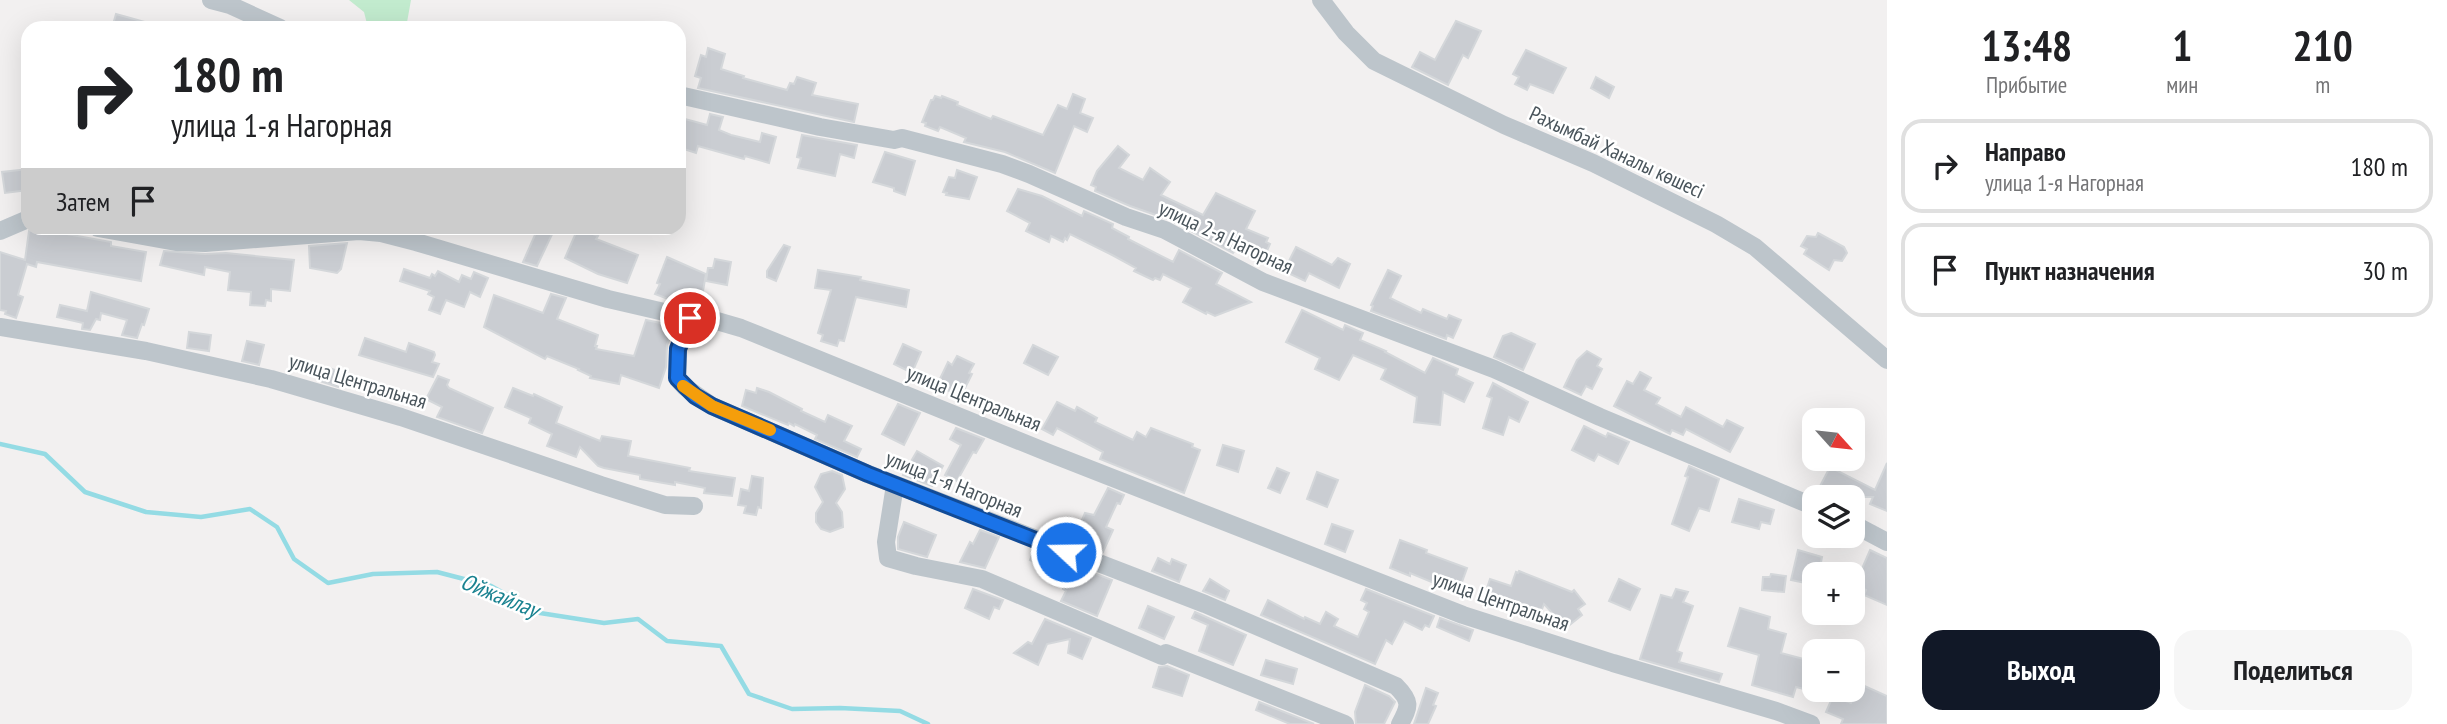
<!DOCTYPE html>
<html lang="ru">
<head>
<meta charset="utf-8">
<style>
	body { margin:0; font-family:"PT Sans Narrow",sans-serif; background:#f6f6f6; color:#202124; height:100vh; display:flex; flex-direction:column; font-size:26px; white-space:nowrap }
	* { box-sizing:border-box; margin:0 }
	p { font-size:23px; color:#757577 }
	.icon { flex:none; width:38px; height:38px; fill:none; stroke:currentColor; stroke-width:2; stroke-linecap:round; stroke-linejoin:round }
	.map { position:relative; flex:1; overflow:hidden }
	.panel { display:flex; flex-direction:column; background:#fff; width:560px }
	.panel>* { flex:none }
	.hud { position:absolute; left:21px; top:21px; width:665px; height:214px; border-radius:21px; box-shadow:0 7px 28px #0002; background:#fff; color:#202124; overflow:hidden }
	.needle { width:46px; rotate:117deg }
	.controls { position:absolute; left:1802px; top:408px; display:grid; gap:14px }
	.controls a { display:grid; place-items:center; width:63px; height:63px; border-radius:14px; background:#fff; box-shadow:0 7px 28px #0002; font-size:35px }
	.pin { position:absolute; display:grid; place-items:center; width:60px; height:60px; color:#fff; margin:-30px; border:4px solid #fff; border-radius:50%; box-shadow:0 2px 7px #0007 }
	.me { position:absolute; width:77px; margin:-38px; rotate:291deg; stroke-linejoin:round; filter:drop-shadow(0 0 5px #0008) }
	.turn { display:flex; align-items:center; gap:24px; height:147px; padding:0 35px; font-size:32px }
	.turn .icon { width:91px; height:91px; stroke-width:2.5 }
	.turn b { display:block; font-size:49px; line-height:60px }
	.then { display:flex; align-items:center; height:66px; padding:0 35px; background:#0003; gap:14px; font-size:26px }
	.eta { display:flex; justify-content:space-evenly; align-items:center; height:119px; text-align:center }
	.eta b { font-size:42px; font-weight:700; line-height:49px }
	.primary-button { display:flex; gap:14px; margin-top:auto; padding:14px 35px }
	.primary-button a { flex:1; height:80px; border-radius:21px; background:#111827; color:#fff; font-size:28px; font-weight:700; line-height:80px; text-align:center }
	.primary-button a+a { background:#f6f6f6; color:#202124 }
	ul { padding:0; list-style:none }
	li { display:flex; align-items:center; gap:21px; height:94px; margin:0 14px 10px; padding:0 21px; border:4px solid #e0e0e0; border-radius:21px }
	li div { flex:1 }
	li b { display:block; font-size:26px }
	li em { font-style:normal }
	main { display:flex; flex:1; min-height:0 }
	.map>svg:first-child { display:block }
	.green { fill:#c2ebce }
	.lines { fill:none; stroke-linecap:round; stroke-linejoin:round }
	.stream { stroke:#94dbe4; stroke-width:4.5 }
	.building { fill:#cacdd2; stroke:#d4d7da; stroke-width:2 }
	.minor { stroke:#bdc5cb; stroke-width:18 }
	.route-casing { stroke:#114b97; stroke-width:18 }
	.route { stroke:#1a73e8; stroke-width:12 }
	.slow { stroke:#f59e0b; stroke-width:12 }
	.labels { text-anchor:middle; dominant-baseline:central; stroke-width:5; stroke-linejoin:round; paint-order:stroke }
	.street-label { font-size:21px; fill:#49545b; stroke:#fff }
	.water-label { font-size:23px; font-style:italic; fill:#198290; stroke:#fff }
</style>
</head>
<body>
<main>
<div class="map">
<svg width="1887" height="724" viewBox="0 0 1887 724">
	<rect width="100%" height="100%" fill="#f2f0f0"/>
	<!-- green -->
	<path class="green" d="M349,0H411L406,28H368L364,12Z"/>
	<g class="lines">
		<!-- stream -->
		<path class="stream" d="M0,444L45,454L85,492L146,512L201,517L250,509L277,527L294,559L328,583L373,574L437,572L491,586L540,613L604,623L638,619L667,641L721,646L749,694L792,709L840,708L900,711L928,724"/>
	</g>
	<!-- building -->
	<g class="building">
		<path d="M116,14L152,24V28H112Z"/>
		<path d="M1456,21L1481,31L1468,58L1463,55L1448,85L1412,67L1420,52L1435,60Z"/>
		<path d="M708,48L725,54L721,69L744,76L743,78L787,90L790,83L794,84L797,77L816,83L812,95L858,104L854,122L698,88L701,78L695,76L701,55L706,57Z"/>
		<path d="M1526,50L1566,68L1553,93L1530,84L1527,90L1515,84L1519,77L1513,74Z"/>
		<path d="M1596,77L1614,87L1609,98L1591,88Z"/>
		<path d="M1073,94L1085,99L1080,113L1093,118L1087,132L1074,126L1055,173L1005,152L964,142L966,138L940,127L938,131L925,126L926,123L922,122L931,100H933L935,96L941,98L942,96L958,102L957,105L991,119L993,116L1043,135L1058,105L1067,109Z"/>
		<path d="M710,114L723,117L719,130L731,135L760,142L762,133L776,137L769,163L745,156L744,159L698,146L696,153L684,149L685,144L679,142V140L685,119L707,125Z"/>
		<path d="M802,135L857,145L854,158L840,154L835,176L798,168L801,158L797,157Z"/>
		<path d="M1118,146L1129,155L1119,168L1143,180L1150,168L1170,182L1161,195L1203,215L1216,193L1255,211L1246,229L1268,238L1266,242L1270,244L1262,262L1235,250L1233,253L1170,220L1130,206L1095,191L1096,187L1091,185L1097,171Z"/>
		<path d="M885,152L915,161L905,195L894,191V188L873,182Z"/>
		<path d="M28,169V190L5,193L2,172Z"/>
		<path d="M957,170L977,177L969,199L946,195L947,193L943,192L949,177L955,178Z"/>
		<path d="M1018,189L1042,196L1082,216L1084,211L1113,224L1112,228L1129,237L1128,239L1173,262L1179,250L1222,273L1216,284L1251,302L1215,316L1207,312L1206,314L1183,302L1191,288L1163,274L1160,280L1155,278L1153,280L1134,271L1136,268L1114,256L1070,234L1067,240L1065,238L1063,242L1051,236L1049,242L1026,231L1030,223L1007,211Z"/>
		<path d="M35,228H51L50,231L111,242V246L146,252L141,281L37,262L36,267L27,264L18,295L23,297L16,318L5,314L6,311L0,310V252L25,260L29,231Z"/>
		<path d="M538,228H555L537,266L523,262Z"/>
		<path d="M578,228L598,236L596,239L638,255L627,283L598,274L565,258Z"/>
		<path d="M1818,233L1844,247L1847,253L1842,261L1834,260L1829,270L1804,254L1807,249L1801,246L1807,236L1816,237Z"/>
		<path d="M347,243L341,269L337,273L310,268L309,246Z"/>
		<path d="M784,245L790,247L776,281L767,277V271Z"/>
		<path d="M1296,247L1332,265L1338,258L1350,264L1339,288L1309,273L1305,281L1284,271Z"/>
		<path d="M164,251L205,254L226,253L294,260L290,291L271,289V301L266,300L265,306L250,305L251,292L228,290L230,272L205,267L204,275L160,265Z"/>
		<path d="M667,257L706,274L701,302L675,296L673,301L655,294L660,284L657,283Z"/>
		<path d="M715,259L731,262L727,285L706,281L708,268H713Z"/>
		<path d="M404,269L430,278L432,274L435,276L438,271L459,282L462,275L471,279L474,272L488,278L480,297L470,292L464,307L446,300L440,314L429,310L434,297L428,294L430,291L400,281Z"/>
		<path d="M818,270L861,277L860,280L909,290L906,307L856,297L844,341L839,340L837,346L821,341L823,335L818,333L831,290L815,288Z"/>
		<path d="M1388,270L1401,276L1390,298L1421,313L1423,309L1447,319L1449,315L1461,320L1453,338L1447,335L1446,339L1371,311L1373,306L1371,305Z"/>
		<path d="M91,292L149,309L144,325L142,324L137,338L122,335L127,320L101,313L100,320L96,319L90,330L82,329L83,323L57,317L60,305L87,311Z"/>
		<path d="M551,294L566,298L557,319L598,335L595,346H597L596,349L634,356L646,320L675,326L667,345L666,367L659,388L621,375L619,384L590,378L591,376L578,370L579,369L547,356L545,359L484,327L494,295L543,313Z"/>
		<path d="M1302,310L1343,330L1345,325L1363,333L1360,340L1386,351L1385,352L1425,373L1433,358L1458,369L1456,375L1473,383L1464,402L1443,392L1440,425L1414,422L1417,397L1381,379L1386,369L1353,355L1339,380L1315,369L1320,358L1286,342Z"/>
		<path d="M189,332L211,335L209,351L187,348Z"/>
		<path d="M1511,333L1535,344L1523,370L1494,357L1503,336Z"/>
		<path d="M365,338L406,352L409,343L434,352L435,355L432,362L439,364L433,377L359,355Z"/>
		<path d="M247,341L264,345L259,365L242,361Z"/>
		<path d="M903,344L921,352L912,373L894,364Z"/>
		<path d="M1033,345L1058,357L1048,375L1024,363Z"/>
		<path d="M1587,351L1601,359L1597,366L1602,369L1592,389L1586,386L1581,395L1564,387L1577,360Z"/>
		<path d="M957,356L974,364L969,373L972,374L962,394H955L937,385L948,362L952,365Z"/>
		<path d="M325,367L342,372L338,387L320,381Z"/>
		<path d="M1640,372L1651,378L1644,390L1660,398L1656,404L1681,417L1686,407L1723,427L1727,420L1743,428L1730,452L1686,429L1683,435L1672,430L1670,434L1614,406L1627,381L1633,384Z"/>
		<path d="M438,376L449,380L447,385L449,388L493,408L482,433L437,417L442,407L426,399Z"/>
		<path d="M1493,383L1528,402L1519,422L1509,417L1503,435L1483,428L1492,398L1487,396Z"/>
		<path d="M513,388L533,396L534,394L562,407L556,423L600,441L602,436L631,441L628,456L690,468L689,471L735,478L732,496L704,493L705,488L675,482V485L640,479V475L604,468L598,466L580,447L576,457L547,446L552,434L529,423L531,418L505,407Z"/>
		<path d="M757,388L769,392L802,409L801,411L825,422L828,415L852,426L844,441L861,449L857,457L815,439L817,435L795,424L794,426L789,423L788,425L742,406L746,390L756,393Z"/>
		<path d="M1057,402L1075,411L1077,407L1097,418L1095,422L1133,440L1137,432L1146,437L1151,428L1193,444L1192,447L1200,450L1184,493L1100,459L1103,452L1057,428L1053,435L1042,429Z"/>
		<path d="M898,404L920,413L904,445L882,434Z"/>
		<path d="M1584,426L1606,437L1608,433L1629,442L1618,464L1598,454L1594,461L1572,450Z"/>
		<path d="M956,428L984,439L976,453L973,452L957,481L945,475L961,445L950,439Z"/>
		<path d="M1223,445L1244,451L1238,472L1217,465Z"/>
		<path d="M917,451L943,466L932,486L903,475Z"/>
		<path d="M1887,463V511L1870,504L1873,497H1836L1819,488L1830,467L1875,490Z"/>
		<path d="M1689,466L1719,479L1709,511L1699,508L1689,531L1672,524L1688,477L1685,476Z"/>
		<path d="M1277,468L1289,473L1280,493L1268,488Z"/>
		<path d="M832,471L842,475L845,489L836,503L842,512L843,527L830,532L821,529L816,522V513L823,502L815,487L821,474Z"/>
		<path d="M1317,472L1338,480L1327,507L1307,499Z"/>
		<path d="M752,476L763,478L761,508L758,507L756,515L744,513L746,506L738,505L741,489L749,491Z"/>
		<path d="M1108,488L1124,495L1120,504L1117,503L1106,527L1113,530L1103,552L1073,541L1085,513L1094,515Z"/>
		<path d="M1739,499L1774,510L1770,524L1761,522L1759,529L1732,522Z"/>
		<path d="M904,522L936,535L927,557L898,549V537Z"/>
		<path d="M1332,524L1353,531L1345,552L1325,544Z"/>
		<path d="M980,530L999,537L985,568L960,562L970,542L973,544Z"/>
		<path d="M1400,540L1427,550L1426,553L1467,568L1458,593L1410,573V576L1390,568Z"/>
		<path d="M1034,550L1112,580L1097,616L1061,601L1066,591L1063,589L1067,581L1037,567L1038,564L1030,560Z"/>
		<path d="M1798,550L1822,557L1819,574H1815V585L1791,580Z"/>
		<path d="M1870,550L1887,558V605L1864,595L1866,590L1855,585Z"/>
		<path d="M1158,558L1170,564L1172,559L1186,565L1179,582L1152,571Z"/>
		<path d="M1519,571L1572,592L1574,590L1585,604L1578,609L1582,615L1566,628L1544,604L1539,617L1484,597L1490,579L1511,586L1516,572L1518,573Z"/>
		<path d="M1771,574L1786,576L1784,592L1762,590L1763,577H1770Z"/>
		<path d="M1210,579L1229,591L1225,600L1203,591Z"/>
		<path d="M1619,579L1640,589L1630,610L1609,601Z"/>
		<path d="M973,589L1003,600L999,609L994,607L989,619L965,608Z"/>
		<path d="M1366,589L1434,616L1429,627L1425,625L1422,630L1404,621L1392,644L1386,640L1375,664L1261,615L1268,600L1304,619L1305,617L1320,624L1326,612L1338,619L1334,626L1358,637L1369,612L1364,609L1367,603L1361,600Z"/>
		<path d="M1676,589L1688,592L1683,602L1693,606L1677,651L1682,653L1679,662L1722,674L1719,682L1640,659L1661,595L1672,598Z"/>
		<path d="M1148,606L1174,617L1164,639L1139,628Z"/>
		<path d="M1740,608L1770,617L1768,629L1786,634L1781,653L1815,662V692L1796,687L1793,697L1752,685L1759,655L1728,646Z"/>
		<path d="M1195,612L1246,635L1233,665L1199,651L1208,625L1192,618Z"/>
		<path d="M1440,618L1473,630L1469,641L1437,627Z"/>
		<path d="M1045,619L1091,638L1082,659L1068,653L1070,639L1047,644L1038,665L1014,653L1028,642L1032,644Z"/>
		<path d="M1266,660L1297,669L1293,684L1261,675Z"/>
		<path d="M1167,666L1189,675L1182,696L1153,687L1159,667Z"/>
		<path d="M1860,684L1887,696V724H1841L1843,719L1826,712L1833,696L1851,703Z"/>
		<path d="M1365,685L1389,696L1395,702L1384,724H1356L1355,712Z"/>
		<path d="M1426,688L1438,693L1433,705L1436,706L1428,724H1414Z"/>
		<path d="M1259,702L1314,724H1290L1256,710Z"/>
	</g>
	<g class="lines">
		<!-- minor -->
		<g class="minor">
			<path d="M211,0L230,5L280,28"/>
			<path d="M1321,0L1346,33L1374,61L1504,125L1593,163L1716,224L1755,247L1887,360"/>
			<path d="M679,95L820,127L894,140L902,138L1002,164L1029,174L1126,217L1165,230L1263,282L1494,369L1600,417L1815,507"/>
			<path d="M98,228L176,242L205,243L359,231L381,233L416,242L608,299L690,318L710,319L741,328L1049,453L1463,615L1613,663L1776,711L1811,724"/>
			<path d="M0,231L28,219"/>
			<path d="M690,318L678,349L677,378L685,387L712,406L868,474L1205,604L1396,686C1411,701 1410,706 1400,724"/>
			<path d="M0,327L146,351L271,379L401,417L601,485L665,505L694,506"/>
			<path d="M895,485L886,542L888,558L916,566L982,579L1162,656L1166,653L1345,724"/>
			<path d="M1853,524L1887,542"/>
		</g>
	</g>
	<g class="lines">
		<defs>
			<path id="route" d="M690,318L678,349L677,378L695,396L712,406L868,474L1066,552"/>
		</defs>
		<!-- route casing -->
		<use href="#route" class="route-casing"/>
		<!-- route -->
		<use href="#route" class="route"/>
		<!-- slow -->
		<path class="slow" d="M683,386L712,406L770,430"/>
	</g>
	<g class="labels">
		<!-- street labels -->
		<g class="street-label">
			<text transform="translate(1617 152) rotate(25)">Рахымбай Ханалы көшесі</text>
			<text transform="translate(1226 237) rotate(25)">улица 2-я Нагорная</text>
			<text transform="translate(358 381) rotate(17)">улица Центральная</text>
			<text transform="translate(974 398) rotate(22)">улица Центральная</text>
			<text transform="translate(954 484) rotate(22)">улица 1-я Нагорная</text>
			<text transform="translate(1501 601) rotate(19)">улица Центральная</text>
		</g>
		<!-- water labels -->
		<g class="water-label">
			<text transform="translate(500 595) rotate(22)">Ойжайлау</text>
		</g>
	</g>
</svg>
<div class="controls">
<a><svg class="needle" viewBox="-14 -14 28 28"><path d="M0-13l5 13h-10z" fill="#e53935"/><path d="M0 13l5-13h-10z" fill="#757577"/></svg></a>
<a><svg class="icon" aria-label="layers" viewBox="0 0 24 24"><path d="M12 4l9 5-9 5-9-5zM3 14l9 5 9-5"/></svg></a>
<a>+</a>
<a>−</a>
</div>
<div class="pin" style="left:690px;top:318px;background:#d93025"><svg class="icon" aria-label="arrive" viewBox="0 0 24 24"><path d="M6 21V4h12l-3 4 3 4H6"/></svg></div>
<svg class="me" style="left:1066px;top:552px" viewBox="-20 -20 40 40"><circle r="17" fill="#1a73e8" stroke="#fff" stroke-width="3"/><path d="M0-11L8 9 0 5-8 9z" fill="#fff"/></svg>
<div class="hud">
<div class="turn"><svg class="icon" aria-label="right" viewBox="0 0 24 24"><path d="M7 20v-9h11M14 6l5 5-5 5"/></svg><div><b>180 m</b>улица 1-я Нагорная</div></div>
<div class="then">Затем<svg class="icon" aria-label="arrive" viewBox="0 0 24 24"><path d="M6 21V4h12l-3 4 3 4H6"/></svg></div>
</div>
</div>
<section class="panel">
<div class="eta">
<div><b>13:48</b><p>Прибытие</p></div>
<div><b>1</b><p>мин</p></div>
<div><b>210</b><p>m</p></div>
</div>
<ul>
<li><svg class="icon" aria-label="right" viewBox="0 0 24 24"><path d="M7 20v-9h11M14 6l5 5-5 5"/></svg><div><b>Направо</b><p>улица 1-я Нагорная</p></div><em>180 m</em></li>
<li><svg class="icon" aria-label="arrive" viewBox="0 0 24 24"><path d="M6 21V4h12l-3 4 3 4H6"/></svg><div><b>Пункт назначения</b></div><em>30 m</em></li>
</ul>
<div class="primary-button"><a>Выход</a><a>Поделиться</a></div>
</section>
</main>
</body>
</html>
